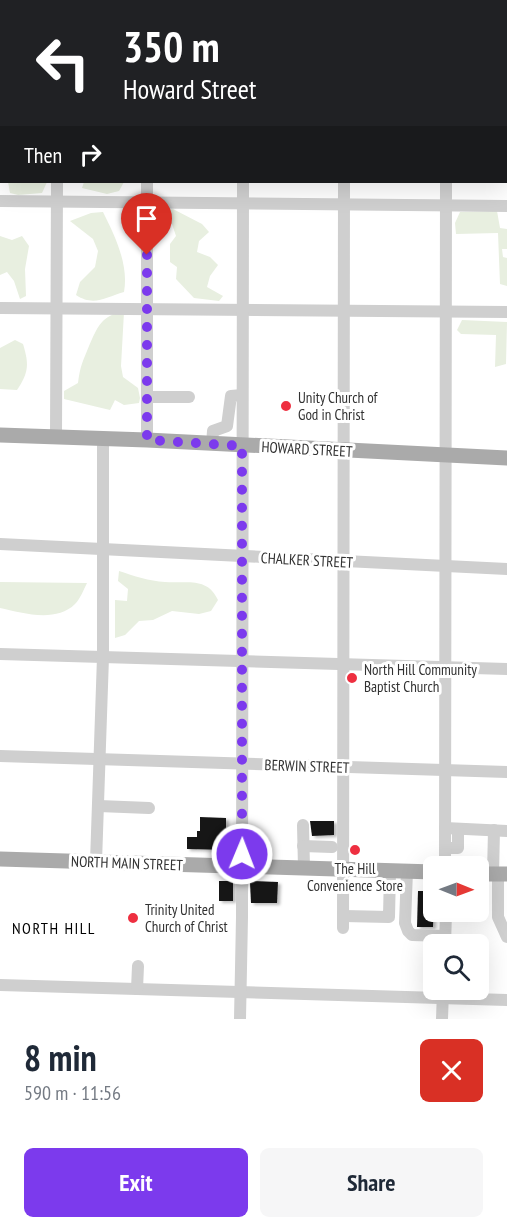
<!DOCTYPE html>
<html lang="en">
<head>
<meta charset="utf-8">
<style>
	body { margin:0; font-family:"PT Sans Narrow",sans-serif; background:#f6f6f7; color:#1f2937; height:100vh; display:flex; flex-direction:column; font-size:22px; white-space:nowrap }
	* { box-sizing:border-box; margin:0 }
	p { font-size:20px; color:#747a83 }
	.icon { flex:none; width:33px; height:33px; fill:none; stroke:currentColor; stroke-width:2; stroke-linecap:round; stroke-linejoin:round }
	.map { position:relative; height:1019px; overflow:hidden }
	.panel { display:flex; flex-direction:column; background:#fff; flex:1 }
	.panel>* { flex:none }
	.banner { position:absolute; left:0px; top:0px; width:507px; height:183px; box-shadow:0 6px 24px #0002; background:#202124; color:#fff; overflow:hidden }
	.needle { width:39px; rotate:91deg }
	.controls { position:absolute; left:423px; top:856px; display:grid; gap:12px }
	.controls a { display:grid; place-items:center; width:66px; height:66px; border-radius:9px; background:#fff; box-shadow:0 6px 24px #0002; font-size:30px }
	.pin { position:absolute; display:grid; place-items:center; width:51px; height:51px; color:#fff; margin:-62px -26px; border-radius:50% 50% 50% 0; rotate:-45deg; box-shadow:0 0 6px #0007 }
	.pin .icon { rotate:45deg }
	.me { position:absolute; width:66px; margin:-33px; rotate:1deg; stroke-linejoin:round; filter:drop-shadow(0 0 4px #0008) }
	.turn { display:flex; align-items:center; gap:21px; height:126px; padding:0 24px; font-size:27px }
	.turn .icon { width:78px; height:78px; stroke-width:2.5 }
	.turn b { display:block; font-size:42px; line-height:51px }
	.then { display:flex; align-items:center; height:57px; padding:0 24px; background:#0003; gap:12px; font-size:22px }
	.round { display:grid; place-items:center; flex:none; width:63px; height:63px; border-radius:9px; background:#f6f6f7 }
	.head { display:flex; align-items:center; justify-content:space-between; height:102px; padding:0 24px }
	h1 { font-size:36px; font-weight:600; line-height:45px }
	.cta { display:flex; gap:12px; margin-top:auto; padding:12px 24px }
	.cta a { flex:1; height:69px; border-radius:9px; background:#7c3aed; color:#fff; font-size:24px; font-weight:600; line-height:69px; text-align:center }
	.cta a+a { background:#f6f6f7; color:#1f2937 }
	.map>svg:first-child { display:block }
	.green { fill:#e8efe0 }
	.building { fill:#191919; filter:url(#shadow) }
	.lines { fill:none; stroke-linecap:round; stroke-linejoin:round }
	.minor { stroke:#cfcfcf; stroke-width:12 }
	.major { stroke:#aaa; stroke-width:15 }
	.route { stroke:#7c3aed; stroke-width:10; stroke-dasharray:0 18 }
	.poi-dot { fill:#ee2f40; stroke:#fff; stroke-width:2 }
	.labels { text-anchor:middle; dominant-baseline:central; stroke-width:6; stroke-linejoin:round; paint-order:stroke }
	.poi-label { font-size:15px; fill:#323232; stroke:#fff; text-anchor:start }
	.street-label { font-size:15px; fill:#323232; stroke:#fff }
	.neighbourhood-label { font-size:16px; letter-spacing:1.5px; fill:#000; stroke:#fff }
</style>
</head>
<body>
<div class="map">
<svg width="507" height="1019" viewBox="0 0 507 1019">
	<defs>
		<filter id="shadow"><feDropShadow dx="3" dy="2" stdDeviation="1.5" flood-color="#0004"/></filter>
	</defs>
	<rect width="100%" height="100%" fill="#fff"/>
	<!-- green -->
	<g class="green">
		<path d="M8,182H47L42,193L18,195L10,193Z"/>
		<path d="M84,182H124L119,191L107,194L82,188Z"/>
		<path d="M173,209L202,224L209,232L199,241L197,252L210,257L218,265L210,276L207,287L223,296L219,301L194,298L176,279L177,267L170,262V244L176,236L172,224L168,225L163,211Z"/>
		<path d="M497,211L500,228L507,229V249H502L503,257L507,258V286L500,284L498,233L456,234L455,223L460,212Z"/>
		<path d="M103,212C115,236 129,265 124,292C106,297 94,307 76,295L80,282L95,267L98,251L93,239L70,221L91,213Z"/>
		<path d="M0,236L12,240L22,236L29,246L25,269L26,296L20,299L14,281L7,272L0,275Z"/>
		<path d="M124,312L121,366L123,377L138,388L140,398L139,403L124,405L115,400L110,410L64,399V391L78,383C80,366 83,361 89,346C97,328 102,314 124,312Z"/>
		<path d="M462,320L507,322L506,364L495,367L496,335L461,334L457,330Z"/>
		<path d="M15,340L23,344C29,364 29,372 17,390L0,389V348Z"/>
		<path d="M119,571C134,576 149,581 165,582C186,584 207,576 218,600L211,611L199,614L172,611L153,620L139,621L125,635L115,638V600L127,601L128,589L118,581Z"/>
		<path d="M0,582L87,583C84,589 80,599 75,604C56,623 22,613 0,608Z"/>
	</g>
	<!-- building -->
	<g class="building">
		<path d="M200,817L226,818V828H231V850L187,849V837H197V831H200Z"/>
		<path d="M310,821H334V835L312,836Z"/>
		<rect x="219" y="881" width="14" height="20"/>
		<path d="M253,881L278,882L277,903H251L250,883Z"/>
		<path d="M418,891H434L433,927H417Z"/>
	</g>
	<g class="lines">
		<!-- minor -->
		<g class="minor">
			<path d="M344,0V2"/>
			<path d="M58,2V0"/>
			<path d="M148,2V0"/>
			<path d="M244,2V0"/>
			<path d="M447,2V0"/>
			<path d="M0,95H2"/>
			<path d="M506,99H507"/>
			<path d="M0,201L507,206"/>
			<path d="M0,308L507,312"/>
			<path d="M147,397H189"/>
			<path d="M56,437L57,182"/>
			<path d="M147,440V182"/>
			<path d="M212,444L213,431L227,426L231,396L242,395"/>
			<path d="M0,544L507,569"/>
			<path d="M0,654L507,669"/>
			<path d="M0,756L507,772"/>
			<path d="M99,806L149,808"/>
			<path d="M303,825L304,868"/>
			<path d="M445,828L507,831"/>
			<path d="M242,840H259"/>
			<path d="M303,846L332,847"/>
			<path d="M445,848H458V829"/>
			<path d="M96,862L103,657V438"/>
			<path d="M445,867L446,182"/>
			<path d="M407,871L405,923L408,931L412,935L445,936"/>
			<path d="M493,874L494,830"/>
			<path d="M498,874V917L507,937"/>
			<path d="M344,916L389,917L390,871"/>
			<path d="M343,928L344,182"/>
			<path d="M445,945L446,912"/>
			<path d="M0,985L507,1000"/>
			<path d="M137,989L138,966"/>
			<path d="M240,1019L242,917L243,182"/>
			<path d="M442,1019L443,991"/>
		</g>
		<!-- major -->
		<g class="major">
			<path d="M0,435L147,440L507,458"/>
			<path d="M0,859L434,872"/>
			<path d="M478,874H507"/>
		</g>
	</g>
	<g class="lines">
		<!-- route -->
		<path class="route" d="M147,255V440L242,446V854"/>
	</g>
	<!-- markers -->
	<g class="poi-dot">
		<circle cx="286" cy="406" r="6"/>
		<circle cx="352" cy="678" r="6"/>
		<circle cx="355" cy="850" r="6"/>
		<circle cx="133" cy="918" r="6"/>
	</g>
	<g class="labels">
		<!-- poi labels -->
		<g class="poi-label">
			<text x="298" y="397">Unity Church of<tspan x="298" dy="17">God in Christ</tspan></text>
			<text x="364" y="669">North Hill Community<tspan x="364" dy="17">Baptist Church</tspan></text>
			<text x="355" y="868" text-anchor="middle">The Hill<tspan x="355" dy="17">Convenience Store</tspan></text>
			<text x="145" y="909">Trinity United<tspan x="145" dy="17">Church of Christ</tspan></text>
		</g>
		<!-- street labels -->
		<g class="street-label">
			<text transform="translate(307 449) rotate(3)">HOWARD STREET</text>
			<text transform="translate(307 560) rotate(3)">CHALKER STREET</text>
			<text transform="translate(307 766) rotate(2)">BERWIN STREET</text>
			<text transform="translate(127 863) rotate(2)">NORTH MAIN STREET</text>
		</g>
		<!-- neighbourhood labels -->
		<g class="neighbourhood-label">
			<text x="54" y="928">NORTH HILL</text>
		</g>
	</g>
</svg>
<div class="controls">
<a><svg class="needle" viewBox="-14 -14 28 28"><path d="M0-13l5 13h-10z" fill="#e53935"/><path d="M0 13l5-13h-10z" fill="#747a83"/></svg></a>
<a><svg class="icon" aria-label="search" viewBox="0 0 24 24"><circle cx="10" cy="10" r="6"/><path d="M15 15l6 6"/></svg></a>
</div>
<div class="pin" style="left:147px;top:255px;background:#d93025"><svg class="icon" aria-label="arrive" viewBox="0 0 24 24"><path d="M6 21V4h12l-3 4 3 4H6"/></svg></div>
<svg class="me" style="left:242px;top:854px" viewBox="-20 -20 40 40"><circle r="17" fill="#7c3aed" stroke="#fff" stroke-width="3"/><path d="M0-11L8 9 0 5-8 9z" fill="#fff"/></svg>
<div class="banner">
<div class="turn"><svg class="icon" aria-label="left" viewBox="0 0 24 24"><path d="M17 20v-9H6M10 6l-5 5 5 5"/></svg><div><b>350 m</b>Howard Street</div></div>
<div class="then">Then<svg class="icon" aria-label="right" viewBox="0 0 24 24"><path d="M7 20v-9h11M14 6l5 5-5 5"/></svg></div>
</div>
</div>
<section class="panel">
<div class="head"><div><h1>8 min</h1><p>590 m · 11:56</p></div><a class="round" style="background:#d93025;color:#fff"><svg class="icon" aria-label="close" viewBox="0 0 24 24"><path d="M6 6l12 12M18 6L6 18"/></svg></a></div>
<div class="cta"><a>Exit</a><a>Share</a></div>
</section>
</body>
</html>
